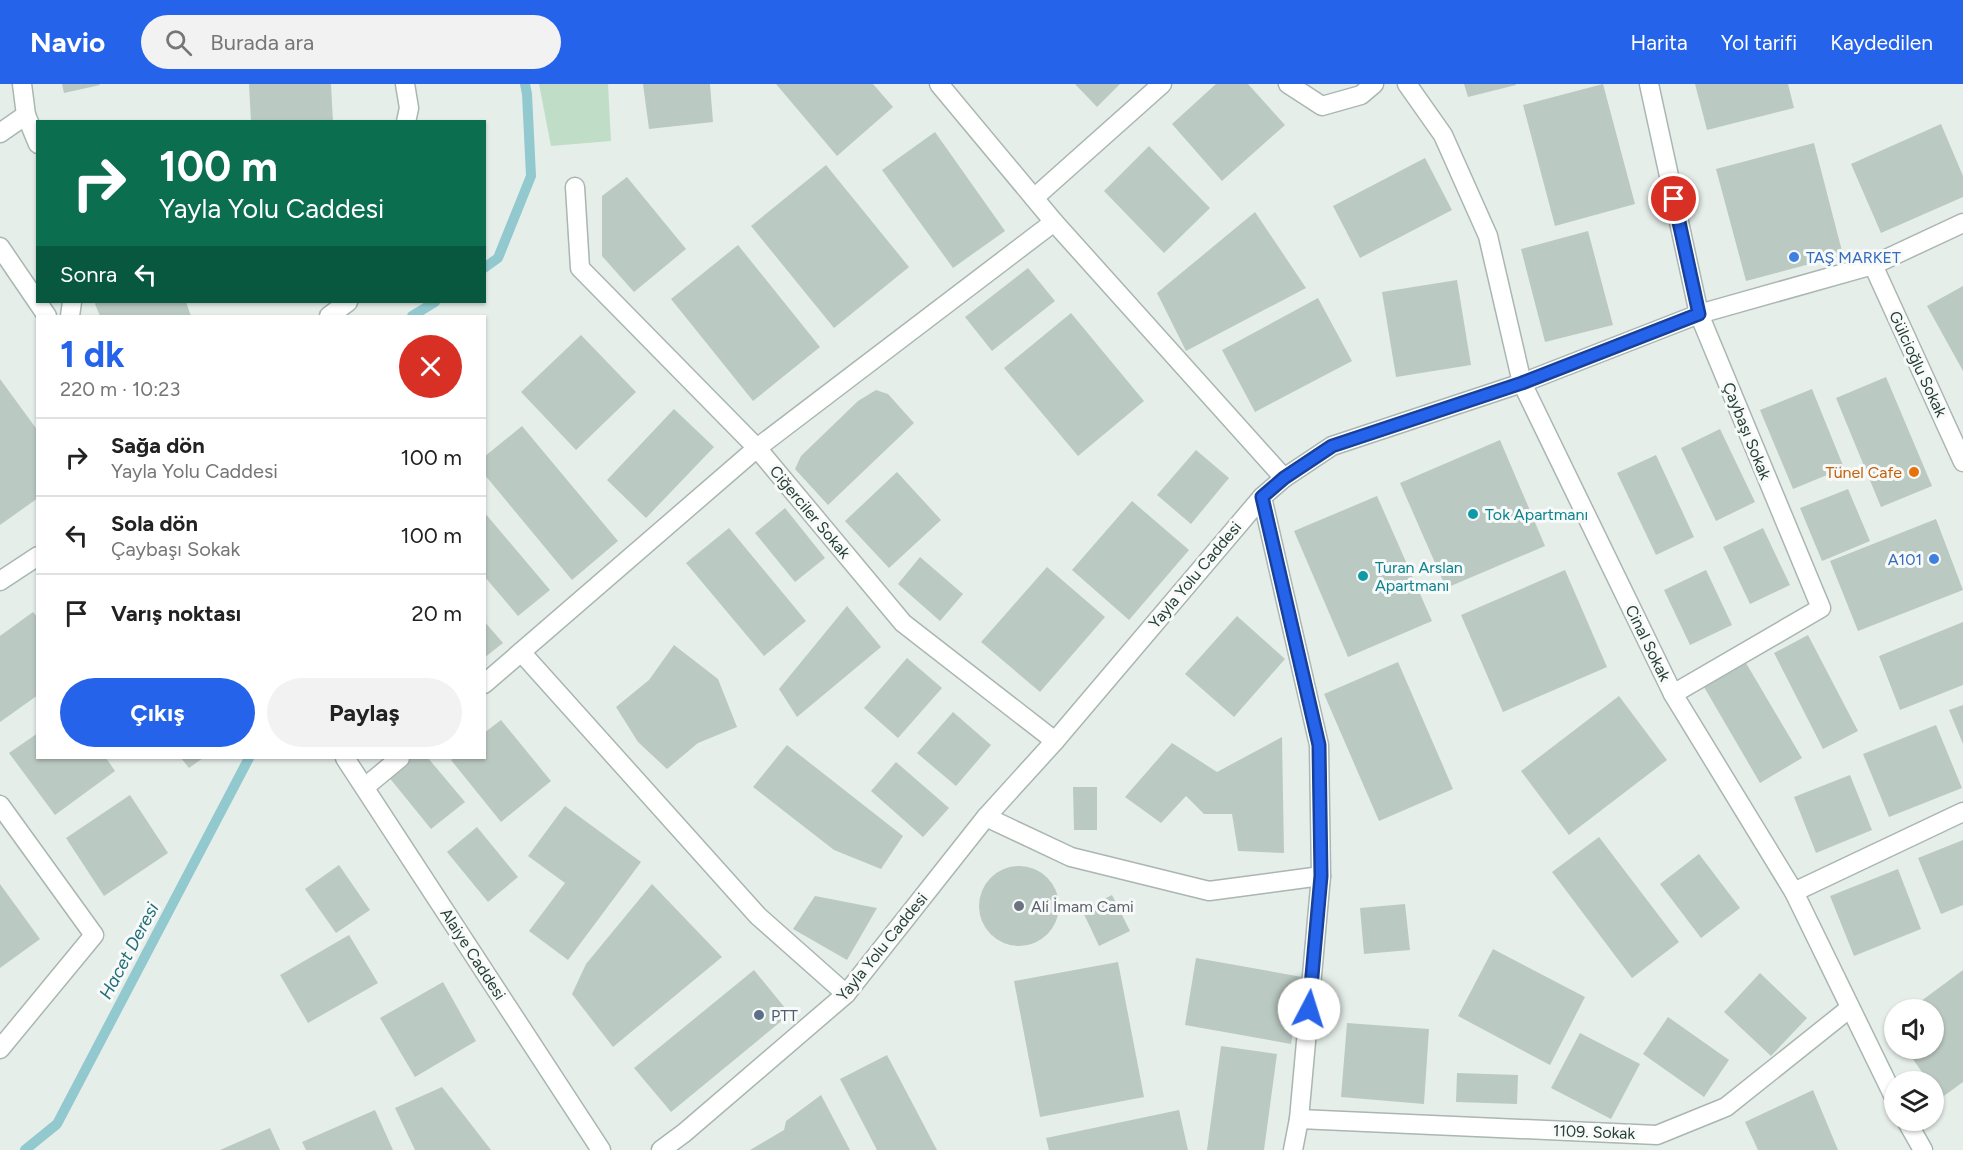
<!DOCTYPE html>
<html lang="tr">
<head>
<meta charset="utf-8">
<style>
	body { margin:0; font-family:Figtree,sans-serif; background:#f2f2f2; color:#222; height:100vh; display:flex; flex-direction:column; font-size:22px; white-space:nowrap }
	* { box-sizing:border-box; margin:0 }
	p { font-size:20px; color:#767676 }
	.icon { flex:none; width:33px; height:33px; fill:none; stroke:currentColor; stroke-width:2; stroke-linecap:round; stroke-linejoin:round }
	.map { position:relative; flex:1; overflow:hidden }
	.drawer { position:absolute; left:36px; top:231px; width:450px; height:444px; display:flex; flex-direction:column; background:#fff; border-radius:0px; box-shadow:0 2px 4px #0004 }
	.drawer>* { flex:none }
	.top-card { position:absolute; left:36px; top:36px; width:450px; height:183px; border-radius:0px; box-shadow:0 2px 4px #0004; background:#0b6e4f; color:#fff; overflow:hidden }
	.tools { position:absolute; left:1884px; top:915px; display:grid; gap:12px }
	.tools a { display:grid; place-items:center; width:60px; height:60px; border-radius:50%; background:#fff; box-shadow:0 2px 4px #0004; font-size:30px }
	.pin { position:absolute; display:grid; place-items:center; width:51px; height:51px; color:#fff; margin:-26px; border:3px solid #fff; border-radius:50%; box-shadow:0 2px 6px #0007 }
	.me { position:absolute; width:66px; margin:-33px; rotate:5deg; stroke-linejoin:round; filter:drop-shadow(0 0 4px #0008) }
	.turn { display:flex; align-items:center; gap:21px; height:126px; padding:0 24px; font-size:27px }
	.turn .icon { width:78px; height:78px; stroke-width:2.5 }
	.turn b { display:block; font-size:42px; line-height:51px }
	.then { display:flex; align-items:center; height:57px; padding:0 24px; background:#0003; gap:12px; font-size:22px }
	.round { display:grid; place-items:center; flex:none; width:63px; height:63px; border-radius:32px; background:#f2f2f2 }
	.head { display:flex; align-items:center; justify-content:space-between; height:102px; padding:0 24px }
	h1 { font-size:36px; font-weight:700; line-height:45px; color:#2563eb }
	.action { display:flex; gap:12px; margin-top:auto; padding:12px 24px }
	.action a { flex:1; height:69px; border-radius:36px; background:#2563eb; color:#fff; font-size:24px; font-weight:700; line-height:69px; text-align:center }
	.action a+a { background:#f2f2f2; color:#222 }
	ul { padding:0; list-style:none }
	li { display:flex; align-items:center; gap:18px; height:78px; padding:0 24px; border-top:2px solid #e0e0e0 }
	li div { flex:1 }
	li b { display:block; font-size:22px }
	li em { font-style:normal }
	header { display:flex; align-items:center; gap:36px; box-sizing:border-box; height:84px; padding:0 30px; background:#2563eb; color:#fff }
	header strong { font-size:28px }
	nav { display:flex; gap:33px; margin-inline-start:auto; font-size:21px }
	.search { width:420px; height:54px; background:#f2f2f2; display:flex; align-items:center; gap:15px; box-sizing:border-box; padding:0 21px; border-radius:33px; color:#767676; font-size:22px }
	.map>svg:first-child { display:block }
	.green { fill:#c0ddc7 }
	.lines { fill:none; stroke-linecap:round; stroke-linejoin:round }
	.stream { stroke:#92c9cf; stroke-width:10 }
	.building { fill:#bbc9c3 }
	.minor-casing { stroke:#a9b6b1; stroke-width:21 }
	.tertiary-casing { stroke:#a9b6b1; stroke-width:21 }
	.minor { stroke:#fff; stroke-width:18 }
	.tertiary { stroke:#fff; stroke-width:18 }
	.route-casing { stroke:#184099; stroke-width:15 }
	.route { stroke:#2563eb; stroke-width:10 }
	.shop-dot { fill:#3f7fe0; stroke:#f7faf8; stroke-width:2 }
	.food-dot { fill:#e8710a; stroke:#f7faf8; stroke-width:2 }
	.culture-dot { fill:#0f9aa8; stroke:#f7faf8; stroke-width:2 }
	.worship-dot { fill:#6b7280; stroke:#f7faf8; stroke-width:2 }
	.service-dot { fill:#5c6f8a; stroke:#f7faf8; stroke-width:2 }
	.labels { text-anchor:middle; dominant-baseline:central; stroke-width:6; stroke-linejoin:round; paint-order:stroke }
	.shop-label { font-size:16px; fill:#366cbe; stroke:#f7faf8; text-anchor:start }
	.street-label { font-size:16px; fill:#263f37; stroke:#f7faf8 }
	.food-label { font-size:16px; fill:#c56008; stroke:#f7faf8; text-anchor:end }
	.culture-label { font-size:16px; fill:#0d838f; stroke:#f7faf8; text-anchor:start }
	.worship-label { font-size:16px; fill:#5b616d; stroke:#f7faf8; text-anchor:start }
	.service-label { font-size:16px; fill:#4e5e75; stroke:#f7faf8; text-anchor:start }
	.water-label { font-size:18px; font-style:italic; fill:#226f79; stroke:#f7faf8 }
</style>
</head>
<body>
<header>
<strong>Navio</strong>
<div class="search"><svg class="icon" aria-label="search" viewBox="0 0 24 24"><circle cx="10" cy="10" r="6"/><path d="M15 15l6 6"/></svg>Burada ara</div>
<nav><a>Harita</a><a>Yol tarifi</a><a>Kaydedilen</a></nav>
</header>
<div class="map">
<svg width="1963" height="1066" viewBox="0 0 1963 1066">
	<rect width="100%" height="100%" fill="#e6eeea"/>
	<!-- green -->
	<path class="green" d="M539,0H608L611,57L551,62Z"/>
	<g class="lines">
		<!-- stream -->
		<g class="stream">
			<path d="M484,184L498,174L531,92L527,10L525,0"/>
			<path d="M412,232L435,218"/>
			<path d="M25,1066L57,1040L249,674"/>
		</g>
	</g>
	<!-- building -->
	<g class="building">
		<path d="M62,0H99L100,1L64,9Z"/>
		<path d="M249,0H331L333,38H251Z"/>
		<path d="M643,0H710L713,38L649,45Z"/>
		<path d="M776,0H873L893,23L837,72Z"/>
		<path d="M1075,0H1120L1097,23Z"/>
		<path d="M1216,0H1248L1285,41L1222,97L1172,40Z"/>
		<path d="M1464,0H1516V1L1468,13Z"/>
		<path d="M1603,0L1635,120L1555,142L1523,21Z"/>
		<path d="M1695,0H1788L1794,24L1707,46Z"/>
		<path d="M1941,40L1963,92V113L1881,149L1851,80Z"/>
		<path d="M935,48L1005,147L953,184L882,86Z"/>
		<path d="M1814,59L1843,171L1746,197L1716,85Z"/>
		<path d="M1149,62L1210,124L1164,169L1104,107Z"/>
		<path d="M1425,74L1452,126L1360,174L1333,122Z"/>
		<path d="M826,81L909,183L834,244L751,142Z"/>
		<path d="M627,93L686,165L634,208L602,172V112Z"/>
		<path d="M1255,128L1306,204L1186,267L1157,209Z"/>
		<path d="M1588,147L1613,241L1545,258L1521,165Z"/>
		<path d="M738,161L820,263L753,317L671,215Z"/>
		<path d="M1028,184L1055,217L992,267L965,233Z"/>
		<path d="M1457,196L1471,281L1396,293L1382,208Z"/>
		<path d="M1963,202V287L1927,222Z"/>
		<path d="M1318,214L1352,277L1255,328L1222,266Z"/>
		<path d="M96,218H186L191,232H100L95,220Z"/>
		<path d="M1071,229L1144,317L1078,372L1004,284Z"/>
		<path d="M581,251L636,308L576,366L521,308Z"/>
		<path d="M1886,293L1932,402L1881,423L1836,314Z"/>
		<path d="M0,295L38,347V414L0,441Z"/>
		<path d="M1812,305L1844,384L1793,405L1760,326Z"/>
		<path d="M876,306L888,310L914,339L828,421L795,385L801,372L858,317Z"/>
		<path d="M674,325L714,363L646,434L607,396Z"/>
		<path d="M522,342L618,457L572,496L484,390V373Z"/>
		<path d="M1720,345L1755,418L1716,437L1681,364Z"/>
		<path d="M1500,356L1545,462L1446,504L1400,399Z"/>
		<path d="M1196,366L1229,394L1191,440L1157,411Z"/>
		<path d="M1656,371L1694,453L1656,471L1617,389Z"/>
		<path d="M897,388L941,436L889,484L845,437Z"/>
		<path d="M1848,405L1870,457L1822,477L1800,424Z"/>
		<path d="M1377,412L1432,537L1348,573L1294,447Z"/>
		<path d="M1132,417L1189,466L1129,536L1072,486Z"/>
		<path d="M785,424L825,474L795,498L755,449Z"/>
		<path d="M484,428L550,506L518,532L484,492Z"/>
		<path d="M1936,435L1963,506L1858,547L1830,477Z"/>
		<path d="M729,444L806,537L764,572L686,479Z"/>
		<path d="M1763,444L1790,501L1750,520L1723,463Z"/>
		<path d="M920,473L963,510L940,537L898,500Z"/>
		<path d="M1047,483L1105,533L1040,608L981,558Z"/>
		<path d="M1565,486L1607,583L1503,628L1461,531Z"/>
		<path d="M1706,486L1732,541L1690,561L1664,506Z"/>
		<path d="M847,522L881,563L797,633L779,605Z"/>
		<path d="M33,528L38,534V611L0,638V552Z"/>
		<path d="M1237,532L1285,575L1234,633L1185,590Z"/>
		<path d="M484,537L503,559L484,574Z"/>
		<path d="M1963,538V601L1900,626L1879,572Z"/>
		<path d="M1808,551L1858,647L1823,665L1774,569Z"/>
		<path d="M674,561L718,595L737,643L698,659L667,685L638,658L616,623L649,596Z"/>
		<path d="M907,574L942,604L898,654L864,624Z"/>
		<path d="M1398,578L1453,705L1379,737L1324,610Z"/>
		<path d="M1746,579L1802,674L1760,699L1704,603Z"/>
		<path d="M1619,612L1667,676L1569,751L1521,687Z"/>
		<path d="M1963,621V660L1949,626Z"/>
		<path d="M953,628L991,661L956,702L917,669Z"/>
		<path d="M501,636L551,697L501,738L451,676L454,674H484V649Z"/>
		<path d="M1936,641L1962,704L1889,733L1863,670Z"/>
		<path d="M38,649V674H106L115,687L55,731L9,669Z"/>
		<path d="M1282,653L1284,769L1238,767L1232,730H1204L1186,712L1161,739L1125,713L1172,659L1217,688Z"/>
		<path d="M787,661L903,752L881,785L834,766L753,703Z"/>
		<path d="M181,674H203L189,684Z"/>
		<path d="M411,674H428L465,718L431,745L388,692Z"/>
		<path d="M896,678L949,724L923,753L871,707Z"/>
		<path d="M1850,691L1872,746L1816,769L1794,713Z"/>
		<path d="M1073,703H1097V746H1074Z"/>
		<path d="M130,711L168,769L104,812L66,754Z"/>
		<path d="M565,722L641,778L568,876L529,847L565,799L528,772Z"/>
		<path d="M477,743L518,793L488,818L447,768Z"/>
		<path d="M1599,753L1679,858L1632,894L1552,788Z"/>
		<path d="M1963,756V821L1941,830L1918,774Z"/>
		<path d="M1699,770L1740,824L1701,854L1660,800Z"/>
		<path d="M339,781L370,826L336,849L305,805Z"/>
		<circle cx="1019" cy="822" r="40"/>
		<path d="M1898,785L1921,845L1854,872L1830,812Z"/>
		<path d="M0,800L40,855L0,884Z"/>
		<path d="M652,800L722,873L613,963L572,910L586,880Z"/>
		<path d="M1112,811L1130,847L1099,862L1082,826Z"/>
		<path d="M815,812L877,824L847,876L793,845Z"/>
		<path d="M1405,820L1410,866L1364,870L1360,824Z"/>
		<path d="M349,851L378,899L308,939L280,891Z"/>
		<path d="M1493,865L1585,913L1550,981L1458,932Z"/>
		<path d="M1196,874L1302,893L1291,960L1185,941Z"/>
		<path d="M1118,878L1144,1013L1040,1033L1014,897Z"/>
		<path d="M754,886L790,930L671,1028L634,984Z"/>
		<path d="M1963,886V998L1941,1014L1934,1003V998H1929L1905,964H1934V926H1909Z"/>
		<path d="M1760,889L1807,934L1771,972L1724,928Z"/>
		<path d="M443,898L476,957L415,993L380,934Z"/>
		<path d="M1668,933L1729,976L1704,1013L1643,970Z"/>
		<path d="M1347,939L1429,945L1424,1020L1341,1013Z"/>
		<path d="M1580,949L1640,980L1611,1035L1551,1004Z"/>
		<path d="M1221,962L1277,970L1264,1066H1207Z"/>
		<path d="M887,971L937,1066H877L840,995Z"/>
		<path d="M1457,989L1518,991L1517,1020L1456,1018Z"/>
		<path d="M442,1003L491,1066H415L395,1024Z"/>
		<path d="M1813,1006L1838,1066H1758L1745,1038Z"/>
		<path d="M821,1011L850,1066H750L784,1046L786,1037Z"/>
		<path d="M375,1026L393,1066H306L302,1058Z"/>
		<path d="M1179,1026L1188,1066H1049L1046,1054Z"/>
		<path d="M270,1044L280,1066H220Z"/>
	</g>
	<g class="lines">
		<defs>
			<g id="minor">
				<path d="M22,0L26,31L38,60"/>
				<path d="M405,0L409,24L406,38"/>
				<path d="M939,0L1054,138L1284,394"/>
				<path d="M1288,0L1322,22L1361,11L1374,0"/>
				<path d="M1407,0L1443,51L1488,152L1522,299L1673,610L1794,808L1894,1013"/>
				<path d="M1649,0L1699,230L1821,524L1673,610"/>
				<path d="M0,49L26,31"/>
				<path d="M575,103L580,184L757,364L903,539L1055,657"/>
				<path d="M1034,114L1162,0"/>
				<path d="M1873,181L1963,378"/>
				<path d="M70,232L72,218"/>
				<path d="M329,232L348,218"/>
				<path d="M1262,413L1319,661L1321,792L1299,1035L1293,1066"/>
				<path d="M0,497L38,472"/>
				<path d="M521,568L758,832L846,910"/>
				<path d="M484,600L757,364L1054,138"/>
				<path d="M365,703L400,674"/>
				<path d="M0,721L94,851L0,965"/>
				<path d="M986,733L1071,773L1209,807L1321,792"/>
				<path d="M1794,808L1963,728"/>
				<path d="M1299,1035L1657,1051L1726,1023L1850,924"/>
				<path d="M1906,1036L1923,1066"/>
			</g>
			<g id="tertiary">
				<path d="M0,163L47,232"/>
				<path d="M345,674L601,1066"/>
				<path d="M661,1066L684,1049L846,910L986,733L1055,657L1262,413L1284,394L1332,362L1522,299L1699,230L1873,181L1963,139"/>
			</g>
		</defs>
		<!-- minor casing -->
		<use href="#minor" class="minor-casing"/>
		<!-- tertiary casing -->
		<use href="#tertiary" class="tertiary-casing"/>
		<!-- minor -->
		<use href="#minor" class="minor"/>
		<!-- tertiary -->
		<use href="#tertiary" class="tertiary"/>
	</g>
	<g class="lines">
		<defs>
			<path id="route" d="M1309,925L1321,792L1319,661L1262,413L1284,394L1332,362L1522,299L1699,230L1674,115"/>
		</defs>
		<!-- route casing -->
		<use href="#route" class="route-casing"/>
		<!-- route -->
		<use href="#route" class="route"/>
	</g>
	<!-- markers -->
	<g class="shop-dot">
		<circle cx="1794" cy="173" r="6"/>
		<circle cx="1934" cy="475" r="6"/>
	</g>
	<circle class="food-dot" cx="1914" cy="388" r="6"/>
	<g class="culture-dot">
		<circle cx="1473" cy="430" r="6"/>
		<circle cx="1363" cy="492" r="6"/>
	</g>
	<circle class="worship-dot" cx="1019" cy="822" r="6"/>
	<circle class="service-dot" cx="759" cy="931" r="6"/>
	<g class="labels">
		<!-- shop labels -->
		<g class="shop-label">
			<text x="1806" y="173">TAŞ MARKET</text>
			<text x="1922" y="475" text-anchor="end">A101</text>
		</g>
		<!-- street labels -->
		<g class="street-label">
			<text transform="translate(1918 280) rotate(65)">Gülcioğlu Sokak</text>
			<text transform="translate(1747 347) rotate(68)">Çaybaşı Sokak</text>
			<text transform="translate(810 428) rotate(50)">Ciğerciler Sokak</text>
			<text transform="translate(1195 491) rotate(-50)">Yayla Yolu Caddesi</text>
			<text transform="translate(1648 559) rotate(64)">Cinal Sokak</text>
			<text transform="translate(882 863) rotate(-51)">Yayla Yolu Caddesi</text>
			<text transform="translate(473 870) rotate(57)">Alaiye Caddesi</text>
			<text transform="translate(1594 1048) rotate(2)">1109. Sokak</text>
		</g>
		<!-- food labels -->
		<g class="food-label">
			<text x="1902" y="388">Tünel Cafe</text>
		</g>
		<!-- culture labels -->
		<g class="culture-label">
			<text x="1485" y="430">Tok Apartmanı</text>
			<text x="1375" y="483">Turan Arslan<tspan x="1375" dy="18">Apartmanı</tspan></text>
		</g>
		<!-- worship labels -->
		<g class="worship-label">
			<text x="1031" y="822">Ali İmam Cami</text>
		</g>
		<!-- service labels -->
		<g class="service-label">
			<text x="771" y="931">PTT</text>
		</g>
		<!-- water labels -->
		<g class="water-label">
			<text transform="translate(129 867) rotate(-62)">Hacet Deresi</text>
		</g>
	</g>
</svg>
<div class="tools">
<a><svg class="icon" aria-label="sound" viewBox="0 0 24 24"><path d="M4 9h4l5-4v14l-5-4H4zM17 9q2 3 0 6"/></svg></a>
<a><svg class="icon" aria-label="layers" viewBox="0 0 24 24"><path d="M12 4l9 5-9 5-9-5zM3 14l9 5 9-5"/></svg></a>
</div>
<div class="pin" style="left:1674px;top:115px;background:#d93025"><svg class="icon" aria-label="arrive" viewBox="0 0 24 24"><path d="M6 21V4h12l-3 4 3 4H6"/></svg></div>
<svg class="me" style="left:1309px;top:925px" viewBox="-20 -20 40 40"><circle r="19" fill="#fff"/><path d="M0-13L10 11 0 6-10 11z" fill="#2563eb"/></svg>
<div class="top-card">
<div class="turn"><svg class="icon" aria-label="right" viewBox="0 0 24 24"><path d="M7 20v-9h11M14 6l5 5-5 5"/></svg><div><b>100 m</b>Yayla Yolu Caddesi</div></div>
<div class="then">Sonra<svg class="icon" aria-label="left" viewBox="0 0 24 24"><path d="M17 20v-9H6M10 6l-5 5 5 5"/></svg></div>
</div>
<section class="drawer">
<div class="head"><div><h1>1 dk</h1><p>220 m · 10:23</p></div><a class="round" style="background:#d93025;color:#fff"><svg class="icon" aria-label="close" viewBox="0 0 24 24"><path d="M6 6l12 12M18 6L6 18"/></svg></a></div>
<ul>
<li><svg class="icon" aria-label="right" viewBox="0 0 24 24"><path d="M7 20v-9h11M14 6l5 5-5 5"/></svg><div><b>Sağa dön</b><p>Yayla Yolu Caddesi</p></div><em>100 m</em></li>
<li><svg class="icon" aria-label="left" viewBox="0 0 24 24"><path d="M17 20v-9H6M10 6l-5 5 5 5"/></svg><div><b>Sola dön</b><p>Çaybaşı Sokak</p></div><em>100 m</em></li>
<li><svg class="icon" aria-label="arrive" viewBox="0 0 24 24"><path d="M6 21V4h12l-3 4 3 4H6"/></svg><div><b>Varış noktası</b></div><em>20 m</em></li>
</ul>
<div class="action"><a>Çıkış</a><a>Paylaş</a></div>
</section>
</div>
</body>
</html>
